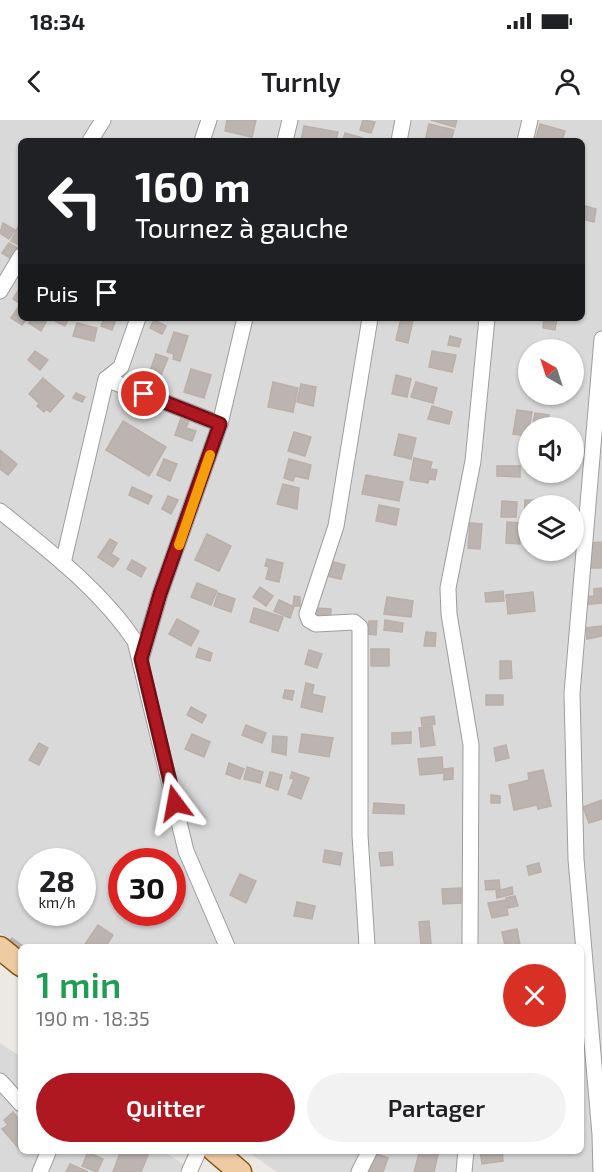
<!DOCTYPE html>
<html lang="fr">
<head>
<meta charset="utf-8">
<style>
	body { margin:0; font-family:"Exo 2",sans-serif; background:#f2f2f2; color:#202124; height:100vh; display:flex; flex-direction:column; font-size:22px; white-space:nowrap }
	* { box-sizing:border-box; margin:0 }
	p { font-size:20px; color:#757577 }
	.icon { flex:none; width:33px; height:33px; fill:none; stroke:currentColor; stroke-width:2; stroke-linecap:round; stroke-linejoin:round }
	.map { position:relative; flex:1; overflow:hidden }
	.panel { position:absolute; left:18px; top:824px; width:566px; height:210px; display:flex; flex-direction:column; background:#fff; border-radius:9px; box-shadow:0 2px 4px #0004 }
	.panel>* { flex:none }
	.top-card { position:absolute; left:18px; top:18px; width:567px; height:183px; border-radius:9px; box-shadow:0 2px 4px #0004; background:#202124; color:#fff; overflow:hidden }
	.needle { width:39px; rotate:321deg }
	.tools { position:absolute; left:518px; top:219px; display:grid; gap:12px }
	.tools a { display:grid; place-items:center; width:66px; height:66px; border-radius:50%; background:#fff; box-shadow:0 2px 4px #0004; font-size:30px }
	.speed { position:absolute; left:18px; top:728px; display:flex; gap:12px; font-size:30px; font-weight:700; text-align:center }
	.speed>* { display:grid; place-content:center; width:78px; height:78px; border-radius:50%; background:#fff; box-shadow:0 2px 4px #0004; line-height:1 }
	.speed small { font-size:15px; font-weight:400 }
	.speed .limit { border:9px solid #d22; background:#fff; color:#111 }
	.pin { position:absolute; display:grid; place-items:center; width:51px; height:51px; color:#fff; margin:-26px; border:3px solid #fff; border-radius:50%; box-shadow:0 2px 6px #0007 }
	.me { position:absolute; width:66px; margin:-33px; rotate:347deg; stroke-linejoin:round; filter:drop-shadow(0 0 4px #0008) }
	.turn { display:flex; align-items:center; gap:21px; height:126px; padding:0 18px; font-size:27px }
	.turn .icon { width:78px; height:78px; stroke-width:2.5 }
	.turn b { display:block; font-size:42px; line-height:51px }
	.then { display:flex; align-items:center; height:57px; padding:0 18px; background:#0003; gap:12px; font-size:22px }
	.round { display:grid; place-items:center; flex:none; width:63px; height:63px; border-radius:32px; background:#f2f2f2 }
	.head { display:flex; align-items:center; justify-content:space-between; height:102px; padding:0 18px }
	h1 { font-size:36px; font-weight:600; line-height:45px; color:#1e9e55 }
	.cta { display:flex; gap:12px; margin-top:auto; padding:12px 18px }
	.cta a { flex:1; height:69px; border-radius:36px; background:#af1821; color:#fff; font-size:24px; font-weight:600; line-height:69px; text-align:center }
	.cta a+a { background:#f2f2f2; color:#202124 }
	.status { display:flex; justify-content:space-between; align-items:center; height:42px; padding:0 30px; background:#fff; direction:ltr }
	.status svg { height:16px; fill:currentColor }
	header { display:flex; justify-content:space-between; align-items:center; height:78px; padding:0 18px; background:#fff; font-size:27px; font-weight:600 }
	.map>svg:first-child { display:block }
	.residential { fill:#dad9d9; fill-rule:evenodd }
	.building { fill:#bcb4b0; stroke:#bbafa7; stroke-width:1.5 }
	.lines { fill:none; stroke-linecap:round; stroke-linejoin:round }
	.street-casing { stroke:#9d9d9d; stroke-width:17 }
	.primary-casing { stroke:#815612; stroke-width:25 }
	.street { stroke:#fff; stroke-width:15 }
	.primary { stroke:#efcba4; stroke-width:22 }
	.route-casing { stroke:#721015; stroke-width:15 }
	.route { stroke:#af1821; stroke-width:10 }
	.slow { stroke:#f59e0b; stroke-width:10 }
</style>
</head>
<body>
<div class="status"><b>18:34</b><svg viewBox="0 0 49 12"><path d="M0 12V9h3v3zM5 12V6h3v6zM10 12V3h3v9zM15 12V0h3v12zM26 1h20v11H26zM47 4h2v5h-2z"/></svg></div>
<header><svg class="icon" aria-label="back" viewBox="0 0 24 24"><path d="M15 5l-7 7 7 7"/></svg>Turnly<svg class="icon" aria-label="person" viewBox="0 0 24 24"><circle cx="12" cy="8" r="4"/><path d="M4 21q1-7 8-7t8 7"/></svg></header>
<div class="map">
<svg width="602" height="1052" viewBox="0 0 602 1052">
	<rect width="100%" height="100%" fill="#ece8e3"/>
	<!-- residential -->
	<g class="residential">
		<path d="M0,0H602V1052H277L247,1031L580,1030V826H21V829L0,813ZM21,21H582V198H21ZM528,230H573V274H528ZM528,308H573V352H528ZM528,386H573V430H528ZM32,741H82V792H32ZM122,741H172V792H122Z"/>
		<path d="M0,923L21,937V1030L163,1031L195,1052H0Z"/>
	</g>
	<!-- building -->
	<g class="building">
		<path d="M227,0H256L252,17L225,11Z"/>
		<path d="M363,0L375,2L371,13L360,10Z"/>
		<path d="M431,0H457L455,7Z"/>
		<path d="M429,4L454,10L451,21H425Z"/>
		<path d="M540,4L565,11L562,21H535Z"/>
		<path d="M304,6L338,12L336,21H301Z"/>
		<path d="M345,13L363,18L362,21H343Z"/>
		<path d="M582,85L596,89L594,102L582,99Z"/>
		<path d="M3,103L15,110L9,119L0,113Z"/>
		<path d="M19,105L21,106V126L11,121Z"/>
		<path d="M9,123L21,130L16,142L2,133Z"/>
		<path d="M21,166V184L13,179Z"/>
		<path d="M19,186L21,198H27L22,205L11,198Z"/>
		<path d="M32,198L46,202L41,211L29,203Z"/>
		<path d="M49,198H69L65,206Z"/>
		<path d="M104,198L115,202L112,210L101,206Z"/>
		<path d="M401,198L413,200L408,223L396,220Z"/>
		<path d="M544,198H557L555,210L543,208Z"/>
		<path d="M154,200L166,206L162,214L150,208Z"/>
		<path d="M77,203L97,208L94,221L73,216Z"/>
		<path d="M174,212L188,216L180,241L173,239L174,234L167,232Z"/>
		<path d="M450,216L461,219L459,227L448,225Z"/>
		<path d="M35,231L48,240L40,250L28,240Z"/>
		<path d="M432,231L456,235L452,252L429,247Z"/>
		<path d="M156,234L168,238L161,255L150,251Z"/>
		<path d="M191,249L211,255L204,278L184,272Z"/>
		<path d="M396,255L411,259L407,277L392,274Z"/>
		<path d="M43,258L64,276L50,292L46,289L44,292L37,286L39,283L29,274Z"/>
		<path d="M273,262L298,268L293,292L268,287Z"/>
		<path d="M416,262L437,268L433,283L411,277Z"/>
		<path d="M301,264L316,267L313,286L297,282Z"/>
		<path d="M76,273L85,277L82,282L73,278Z"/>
		<path d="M432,286L452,292L449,304L428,299Z"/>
		<path d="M517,290L532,292L528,316L513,314Z"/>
		<path d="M535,293L549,295L547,308H532Z"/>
		<path d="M182,295L190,298L186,308L196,311L192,321L175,315Z"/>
		<path d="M123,301L166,327L149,356L106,330Z"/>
		<path d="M294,312L311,317L305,336L288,331Z"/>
		<path d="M399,314L416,318L411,339L394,335Z"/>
		<path d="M0,330L17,344L8,355L0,349Z"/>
		<path d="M414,338L432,342L430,349L437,350L435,360L429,359L428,363L410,360Z"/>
		<path d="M164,339L177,344L170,361L157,355Z"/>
		<path d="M289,339L311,345L308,359L295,356L293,361L284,358Z"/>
		<path d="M497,346H520V357L497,356Z"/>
		<path d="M366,355L403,362L399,381L362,374Z"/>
		<path d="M283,364L299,368L297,389L277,384Z"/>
		<path d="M132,367L152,376L148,384L129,375Z"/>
		<path d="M168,376L178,380L171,394L162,389Z"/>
		<path d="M525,380L558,381L557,386H528V402H524Z"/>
		<path d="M502,381L517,382L516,397H501Z"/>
		<path d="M379,385L399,389L396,405L376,401Z"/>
		<path d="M507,402L521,403L520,424L506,423Z"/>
		<path d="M470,403L482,404L480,429L468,428Z"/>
		<path d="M207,414L231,426L219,451L195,440Z"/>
		<path d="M110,419L117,423L111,434L119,439L113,447L98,437Z"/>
		<path d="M601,422V448H590L589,423Z"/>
		<path d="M267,439L283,443L279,462L266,459L269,447L265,446Z"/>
		<path d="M132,440L146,448L141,457L127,449Z"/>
		<path d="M326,440L345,445L341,459L322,455Z"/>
		<path d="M197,463L217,471L211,485L191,477Z"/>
		<path d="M260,467L273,476L266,486L253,477Z"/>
		<path d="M602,468V483L584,485L583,477L594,476V469Z"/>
		<path d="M503,471L504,481L486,482L485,473Z"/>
		<path d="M533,472L535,491L508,494L506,475Z"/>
		<path d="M218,473L235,479L231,492L214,486Z"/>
		<path d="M294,476L300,477V486H293Z"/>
		<path d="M387,477L413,481L411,497L384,494Z"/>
		<path d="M279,480L294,487L290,498L274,491Z"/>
		<path d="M254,488L283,497L278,511L250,502Z"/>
		<path d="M315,488L331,489L330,502L314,500Z"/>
		<path d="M177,499L199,511L191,526L169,514Z"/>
		<path d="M385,500L403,503L402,512L384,510Z"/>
		<path d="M369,501H377L376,515L368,514Z"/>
		<path d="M602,506V516L587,519L586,508Z"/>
		<path d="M426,512L436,513L435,526H424Z"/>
		<path d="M199,528L212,533L210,541L196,537Z"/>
		<rect x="371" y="529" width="18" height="17"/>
		<path d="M309,530L322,534L317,548L305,544Z"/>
		<path d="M500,541H511L512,558L500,559Z"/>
		<path d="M306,563L314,565L312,574L325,577L322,592L301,587Z"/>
		<path d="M285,570L294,571L292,580L283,578Z"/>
		<rect x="486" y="575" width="17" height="10"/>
		<path d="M191,587L206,595L202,603L187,595Z"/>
		<path d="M434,596L435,604L422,606L421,598Z"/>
		<path d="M246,605L266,613L262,623L242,615Z"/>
		<path d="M432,606L435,625L421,627L419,608Z"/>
		<path d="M411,612V623L392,624V613Z"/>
		<path d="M192,614L210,622L204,637L185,629Z"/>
		<path d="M302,614L333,618L329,637L299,632Z"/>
		<path d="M273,616L287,617L286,635L272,632Z"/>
		<path d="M39,623L48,628L39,645L29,640Z"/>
		<path d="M506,625L509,638L496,641L494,628Z"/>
		<path d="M442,637L443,653L420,655L418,639Z"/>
		<path d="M229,643L244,649L240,659L226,654Z"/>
		<path d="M247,647L263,652L260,663L244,659Z"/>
		<path d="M453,648V659L444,660V649Z"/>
		<path d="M543,650L551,686L538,689L537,685L514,690L509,665L529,660L528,653Z"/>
		<path d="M270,652L282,655L278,670L266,666Z"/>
		<path d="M292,652L309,658L301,679L288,674L294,659L290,658Z"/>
		<path d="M491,675L500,676V683H491Z"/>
		<path d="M602,680V699L589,703L583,687Z"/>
		<path d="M374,683L404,685V694L373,693Z"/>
		<path d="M325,730L342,733L340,745L323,742Z"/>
		<path d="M392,732L393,745L381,746L379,733Z"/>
		<path d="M539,743L541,752L529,755L527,746Z"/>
		<path d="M240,754L256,761L246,783L230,775Z"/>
		<path d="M499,760L500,769L486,770L485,761Z"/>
		<path d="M512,767L513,774L497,778L496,771Z"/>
		<path d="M461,768V783L443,784L442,769Z"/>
		<path d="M82,769L90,775L82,786Z"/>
		<path d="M515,776L518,786L508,788L506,778Z"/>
		<path d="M505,780L508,795L492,798L488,783Z"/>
		<path d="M297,782L315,786L312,799L294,796Z"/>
		<path d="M429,801L431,824L421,825L419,802Z"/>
		<path d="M98,805L113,815L106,826H89L85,824Z"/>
		<path d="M517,809L520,825L505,826L502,812Z"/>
		<path d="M12,818L23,826L19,832L8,824Z"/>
		<path d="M13,992L21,1002V1031L2,1009L8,1005L4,1000Z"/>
		<path d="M121,1030H150L141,1052H113Z"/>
		<path d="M420,1030H439L434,1052H414Z"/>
		<path d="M480,1030H502L503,1041L482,1044Z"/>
		<path d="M88,1032L103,1039L97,1052L82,1046Z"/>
		<path d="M372,1032L388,1038L383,1052H364Z"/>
		<path d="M70,1044L88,1052H66Z"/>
	</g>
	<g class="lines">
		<defs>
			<g id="street">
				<path d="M90,21L103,0"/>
				<path d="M202,21L209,0"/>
				<path d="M285,21L290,0"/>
				<path d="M399,21L403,0"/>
				<path d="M525,21L530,0"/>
				<path d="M0,171L21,136"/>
				<path d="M106,259L220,304"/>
				<path d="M0,391C48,430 100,469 135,521L186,731L227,826"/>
				<path d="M63,443L106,259L121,247L138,198"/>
				<path d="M141,539L160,474L220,304L245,198"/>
				<path d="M367,826L360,715V507L354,502L316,504L309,500L307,494L336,406L370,198"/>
				<path d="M470,826L471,625L449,494L448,468L473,341L487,198"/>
				<path d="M0,961L21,984"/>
				<path d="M40,1052L49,1030"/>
				<path d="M189,1052L199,1030"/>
				<path d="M359,1052L370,1030"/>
				<path d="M464,1052L466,1030"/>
				<path d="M601,1052L600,1014L576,739L572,573L602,219"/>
			</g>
			<g id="primary">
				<path d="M0,828L21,845"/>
				<path d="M214,1030L240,1052"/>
			</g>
		</defs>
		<!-- street casing -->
		<use href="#street" class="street-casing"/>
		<!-- primary casing -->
		<use href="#primary" class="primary-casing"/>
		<!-- street -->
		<use href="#street" class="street"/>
		<!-- primary -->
		<use href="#primary" class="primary"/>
	</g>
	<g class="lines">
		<defs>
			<path id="route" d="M144,274L220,304L160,474L141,539L175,683"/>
		</defs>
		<!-- route casing -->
		<use href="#route" class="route-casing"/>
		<!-- route -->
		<use href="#route" class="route"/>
		<!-- slow -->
		<path class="slow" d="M179,425L210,335"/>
	</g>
</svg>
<div class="tools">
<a><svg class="needle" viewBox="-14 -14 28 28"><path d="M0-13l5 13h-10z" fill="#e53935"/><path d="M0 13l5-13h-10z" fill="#757577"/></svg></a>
<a><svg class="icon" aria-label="sound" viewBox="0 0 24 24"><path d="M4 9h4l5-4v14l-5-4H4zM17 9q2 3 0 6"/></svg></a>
<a><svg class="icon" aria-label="layers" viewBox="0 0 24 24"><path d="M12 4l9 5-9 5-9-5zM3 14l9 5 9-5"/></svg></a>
</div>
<div class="speed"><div>28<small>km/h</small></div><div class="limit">30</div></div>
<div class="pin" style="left:144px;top:274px;background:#d93025"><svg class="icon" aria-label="arrive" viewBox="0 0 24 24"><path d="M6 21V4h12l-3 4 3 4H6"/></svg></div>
<svg class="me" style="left:175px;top:683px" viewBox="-20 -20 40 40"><path d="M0-17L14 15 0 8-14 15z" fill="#af1821" stroke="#fff" stroke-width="4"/></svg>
<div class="top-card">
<div class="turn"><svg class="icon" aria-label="left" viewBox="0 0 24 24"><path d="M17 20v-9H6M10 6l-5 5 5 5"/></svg><div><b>160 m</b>Tournez à gauche</div></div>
<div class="then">Puis<svg class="icon" aria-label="arrive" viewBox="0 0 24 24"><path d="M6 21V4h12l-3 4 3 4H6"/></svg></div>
</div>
<section class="panel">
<div class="head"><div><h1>1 min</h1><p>190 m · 18:35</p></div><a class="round" style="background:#d93025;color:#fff"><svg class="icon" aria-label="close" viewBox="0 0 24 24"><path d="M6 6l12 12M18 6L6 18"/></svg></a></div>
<div class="cta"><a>Quitter</a><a>Partager</a></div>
</section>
</div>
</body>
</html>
